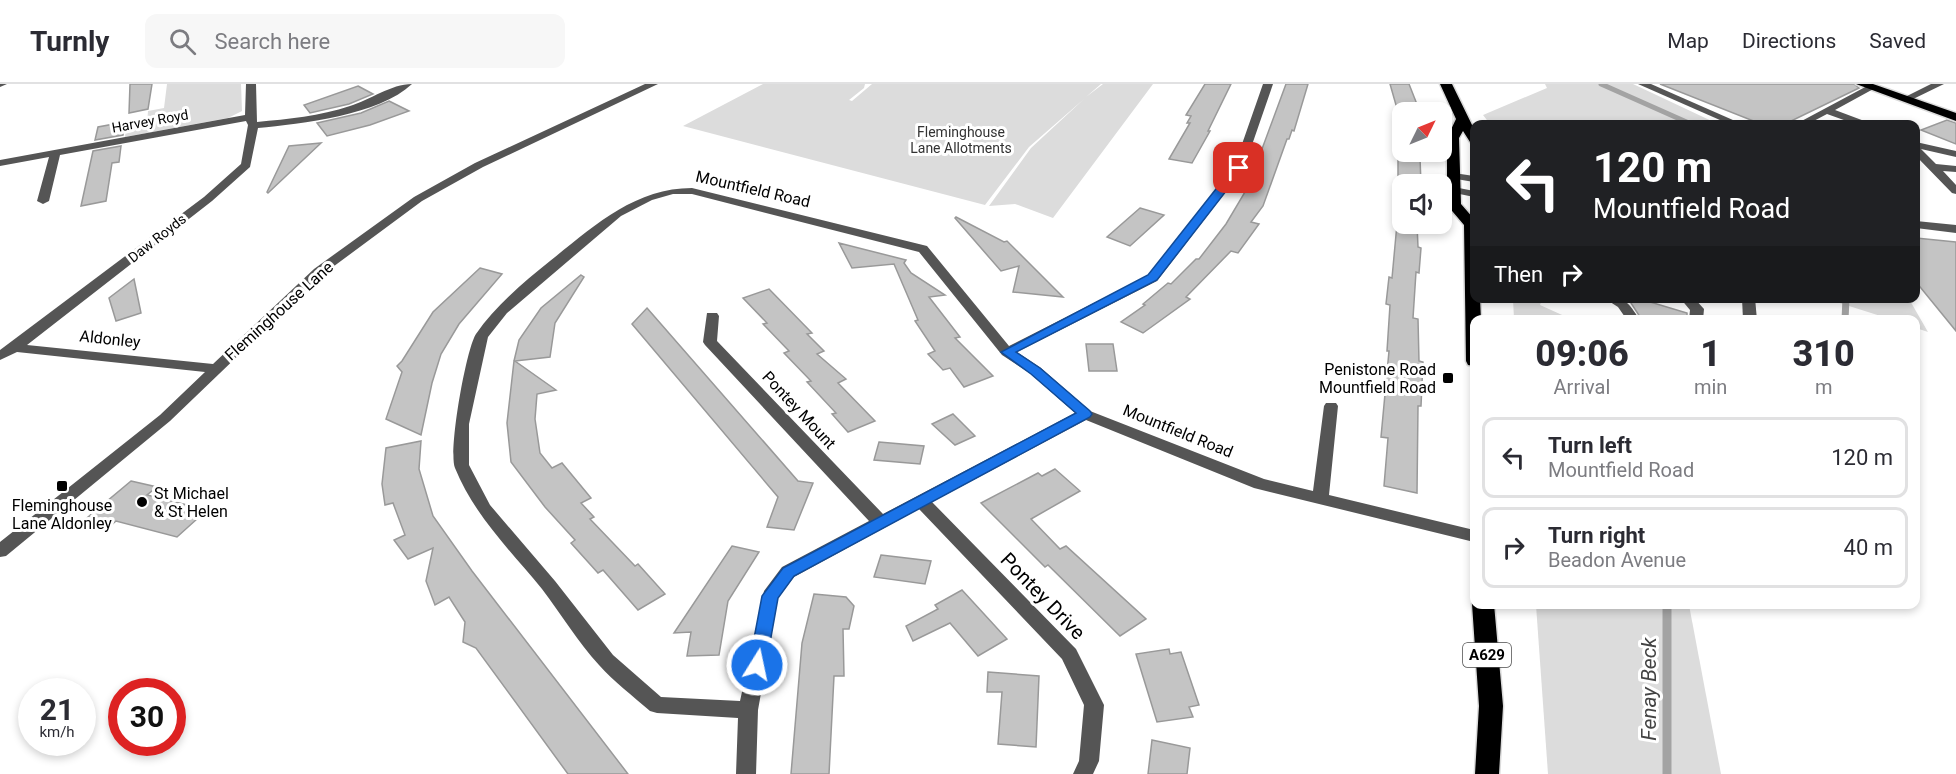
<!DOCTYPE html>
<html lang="en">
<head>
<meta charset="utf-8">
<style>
	body { margin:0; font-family:Roboto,sans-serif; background:#f7f7f7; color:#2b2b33; height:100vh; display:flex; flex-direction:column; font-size:22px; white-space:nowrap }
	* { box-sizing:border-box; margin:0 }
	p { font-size:20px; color:#7c7c81 }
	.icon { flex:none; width:33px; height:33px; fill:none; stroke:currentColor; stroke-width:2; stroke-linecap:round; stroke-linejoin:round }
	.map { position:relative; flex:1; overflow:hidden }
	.sheet { position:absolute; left:1470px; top:231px; width:450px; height:294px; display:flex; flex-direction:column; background:#fff; border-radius:12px; box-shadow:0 3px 9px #0003 }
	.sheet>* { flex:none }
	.top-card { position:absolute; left:1470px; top:36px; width:450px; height:183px; border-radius:12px; box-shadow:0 3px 9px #0003; background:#202124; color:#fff; overflow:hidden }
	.needle { width:39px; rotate:47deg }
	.tools { position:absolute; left:1392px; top:18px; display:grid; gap:12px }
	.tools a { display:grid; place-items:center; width:60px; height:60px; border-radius:12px; background:#fff; box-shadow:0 3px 9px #0003; font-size:30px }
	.speed { position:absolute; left:18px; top:594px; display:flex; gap:12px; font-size:30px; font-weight:700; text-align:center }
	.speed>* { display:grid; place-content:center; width:78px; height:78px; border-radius:50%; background:#fff; box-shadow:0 3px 9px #0003; line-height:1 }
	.speed small { font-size:15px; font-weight:400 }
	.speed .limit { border:9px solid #d22; background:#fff; color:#111 }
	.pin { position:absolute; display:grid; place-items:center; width:51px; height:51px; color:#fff; margin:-26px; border-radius:12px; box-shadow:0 3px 9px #0006 }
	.me { position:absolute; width:66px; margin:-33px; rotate:10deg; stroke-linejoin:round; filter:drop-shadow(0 0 4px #0008) }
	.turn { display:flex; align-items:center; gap:21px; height:126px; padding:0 24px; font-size:27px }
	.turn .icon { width:78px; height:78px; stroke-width:2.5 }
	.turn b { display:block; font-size:42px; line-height:51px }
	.then { display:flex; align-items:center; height:57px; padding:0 24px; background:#0003; gap:12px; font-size:22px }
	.eta { display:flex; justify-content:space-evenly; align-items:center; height:102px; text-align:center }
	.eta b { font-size:36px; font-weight:800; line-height:42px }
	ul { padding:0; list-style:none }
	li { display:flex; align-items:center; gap:18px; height:81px; margin:0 12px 9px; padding:0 12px; border:3px solid #e1e1e2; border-radius:12px }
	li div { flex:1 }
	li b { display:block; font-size:22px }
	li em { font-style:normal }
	header { display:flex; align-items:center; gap:36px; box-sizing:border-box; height:84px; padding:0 30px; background:#fff; border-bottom:2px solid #e1e1e2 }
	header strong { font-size:28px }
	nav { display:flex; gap:33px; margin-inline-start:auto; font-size:21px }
	.search { width:420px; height:54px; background:#f7f7f7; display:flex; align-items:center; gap:15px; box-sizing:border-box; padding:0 21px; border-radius:12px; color:#7c7c81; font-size:22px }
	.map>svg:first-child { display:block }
	.green { fill:#dcdcdc }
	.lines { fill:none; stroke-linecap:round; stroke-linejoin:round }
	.stream-far2 { stroke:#a3a3a3; stroke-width:5 }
	.stream-far1 { stroke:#a3a3a3; stroke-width:7 }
	.stream { stroke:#a3a3a3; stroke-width:9 }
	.building { fill:#c4c4c4; stroke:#999; stroke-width:1.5 }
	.highway-casing { stroke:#dbdbdb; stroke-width:3 }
	.minor { fill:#555; fill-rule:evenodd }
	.highway { fill:#000; fill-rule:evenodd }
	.route { fill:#1a73e8; stroke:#114b97; stroke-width:1.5 }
	.poi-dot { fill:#000; stroke:#fff; stroke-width:2 }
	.labels { text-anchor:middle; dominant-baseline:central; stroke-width:6; stroke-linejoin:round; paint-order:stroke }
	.far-street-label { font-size:14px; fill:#000; stroke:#fff }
	.far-park-label { font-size:14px; fill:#333; stroke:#fff }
	.shield { fill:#fff; stroke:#4c4c4c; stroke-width:1.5 }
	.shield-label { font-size:15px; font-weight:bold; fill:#000 }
	.street-label { font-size:16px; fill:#000; stroke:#fff }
	.poi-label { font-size:16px; fill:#000; stroke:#fff; text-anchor:end }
	.near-street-label { font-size:20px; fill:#000; stroke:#fff }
	.near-water-label { font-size:21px; font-style:italic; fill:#444; stroke:#fff }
</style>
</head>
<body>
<header>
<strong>Turnly</strong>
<div class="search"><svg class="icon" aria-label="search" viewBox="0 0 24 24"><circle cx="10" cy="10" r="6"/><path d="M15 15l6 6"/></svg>Search here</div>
<nav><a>Map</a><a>Directions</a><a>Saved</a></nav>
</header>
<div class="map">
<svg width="1956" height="690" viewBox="0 0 1956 690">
	<rect width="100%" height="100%" fill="#fff"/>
	<!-- green -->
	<g class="green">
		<path d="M167,0H241L242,27L228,34L125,53L126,45L147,41L148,27L164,24Z"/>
		<path d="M763,0H865L864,4L849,16L852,17L872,0H1101L1086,13L1103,0H1153L1053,134L1015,120L989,122L1031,64L1084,15L1029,63L985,121L683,42Z"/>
		<path d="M1545,0H1633L1718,40H1490L1483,31L1547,4Z"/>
		<path d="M1513,215H1542L1540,221L1571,235H1514Z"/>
		<path d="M1827,215H1909L1928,248L1916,244V236L1890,235Z"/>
		<path d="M1536,521H1689L1721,690H1548Z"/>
	</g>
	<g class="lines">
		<!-- stream-far2 -->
		<path class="stream-far2" d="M1601,0L1691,40"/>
		<!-- stream-far1 -->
		<path class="stream-far1" d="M1845,236L1846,214"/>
		<!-- stream -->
		<path class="stream" d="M1667,520V690"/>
	</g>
	<!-- building -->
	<g class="building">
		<path d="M130,0H152L148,25L129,29Z"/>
		<path d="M1205,0H1231L1208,47H1210L1192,79L1169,75L1190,39H1187L1191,32L1186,31Z"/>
		<path d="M1286,0H1308L1294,47L1292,46L1289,55H1287L1263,122L1251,138L1259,140L1238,169L1231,167L1186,213L1190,215L1143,249L1121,238L1145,221L1143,220L1168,199L1171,200L1196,175H1199L1226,140L1248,103Z"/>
		<path d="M1390,0H1409L1420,28H1398Z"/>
		<path d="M1660,0H1854L1859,4L1785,40H1761Z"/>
		<path d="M358,2L373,10L349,20L310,29L304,21Z"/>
		<path d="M389,17L409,27L370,41L327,52L317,39L361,29Z"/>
		<path d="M1947,36L1956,39V60L1921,46Z"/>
		<path d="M125,38L123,51L95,56L98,43Z"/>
		<path d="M321,59L268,109L267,108L289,62Z"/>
		<path d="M121,62L119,78L112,79L106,117L81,122L93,67Z"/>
		<path d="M1398,71L1420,74L1421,100H1398Z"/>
		<path d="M1140,124L1164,131L1130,162L1107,153Z"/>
		<path d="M956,133L1004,158L1007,157L1063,213L1013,208L1019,182L1001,187L955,134Z"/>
		<path d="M1397,140H1417L1418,163L1421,164L1419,189L1416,188L1413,234L1418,235L1419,277L1423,278L1421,322H1418L1417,409L1384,402L1388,354L1381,353L1389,267H1387L1390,221L1386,220L1389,193L1392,194Z"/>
		<path d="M1916,154L1956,158V247L1916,198Z"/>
		<path d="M839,159L906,176L904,179L911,189L945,211L929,213L960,253L955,254L993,292L964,303L950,284L943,286L928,270L935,267L915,237L918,236L894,180L852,184Z"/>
		<path d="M480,184L502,190L459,240L441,270L432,299L421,351L386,335L402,288L397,282L402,277L433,228Z"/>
		<path d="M581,191L584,193L555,239L550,273L515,277L556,306L537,310L535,335L540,369L552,384L562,379L591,414L581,419L594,433L590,435L635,482L638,480L665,510L638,526L603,486L598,489L571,459L575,456L545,423L511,378L507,339L514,277L519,256L541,224Z"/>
		<path d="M134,195L141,229L116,237L109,214Z"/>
		<path d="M769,205L812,249L807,250L824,267L817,270L846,295L838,299L875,337L848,348L832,330L836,329L807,298L811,297L784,269L789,267L763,240L767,239L743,214Z"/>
		<path d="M1624,214H1637L1687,229V236H1642L1631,219Z"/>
		<path d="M647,224L798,397L813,399L794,446L767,443L778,413L632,240Z"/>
		<path d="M1086,260H1113L1117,287H1089Z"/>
		<path d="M953,330L975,352L955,361L932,340Z"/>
		<path d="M421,357L419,385L433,432L472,487L628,690H568L476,564L463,558L465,538L449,513L435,521L426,497L433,464L408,475L394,456L405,451L393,419L385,421L382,400L386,364Z"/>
		<path d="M879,358L924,362L920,380L874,376Z"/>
		<path d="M1055,385L1080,407L1031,435L1060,465L1066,462L1146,535L1120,552L1048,481L1045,483L981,419L1038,389L1042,392Z"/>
		<path d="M131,397L157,403L147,411L207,426L177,453L116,437L108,444L82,438Z"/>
		<path d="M732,462L759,468L728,517L719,571L687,572L691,548L674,549Z"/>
		<path d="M881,471L931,477L925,500L874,493Z"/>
		<path d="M962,506L1007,555L978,572L950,539L913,557L906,542L938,525L935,521Z"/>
		<path d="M814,510L846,513L854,522L849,545H843L844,592H834L829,690H791L802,559Z"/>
		<path d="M1169,565L1170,570L1181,568L1199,621L1189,623L1193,633L1157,638L1136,570Z"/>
		<path d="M988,588L1039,592L1036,663L998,660L1002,608H987Z"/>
		<path d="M1152,656L1190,664L1187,690H1148Z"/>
	</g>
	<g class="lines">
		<defs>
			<g id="highway">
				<path d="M1440,0H1452L1474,45V59L1470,58L1463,47L1459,54L1461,120L1474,135V214H1480L1481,236H1474V282L1468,281L1466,277L1464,141L1447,121V54L1456,35Z"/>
				<path d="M1856,0H1873L1956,29V37Z"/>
				<path d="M1474,516V520H1494L1503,622L1499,690H1475L1479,622L1472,520Z"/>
			</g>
		</defs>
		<!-- highway casing -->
		<use href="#highway" class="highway-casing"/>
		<!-- minor -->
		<g class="minor">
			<path d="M0,0H7L0,3Z"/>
			<path d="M246,0H256L257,38C288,35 320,32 350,22C370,16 391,0 412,0C379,31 301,40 258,44L250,83L212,117L27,261L213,280L314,185L414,113L475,79L645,0H658L483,83L422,117L322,191L170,337L6,472L0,473V458L160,331L205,288L17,268L0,276V266L204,113L241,80L248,41L246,37L60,71L49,117L43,120L37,117L49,73L0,82V76L245,31Z"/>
			<path d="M1263,0H1273L1244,84L1157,197L1017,268L1041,284L1090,327L1264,395L1313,407L1324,322L1326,319H1336L1338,322L1329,411L1474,446V458L1254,404L1086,336L932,418L1076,565L1104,621L1099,677L1093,690H1073L1079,677L1084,621L1062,575L919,425L794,493L778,514L758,626L756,690H736L738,634L657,629L650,627C633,612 614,598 599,581C578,558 561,530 542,505C510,466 474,431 455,384C448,368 466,265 476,250C495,222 524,198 550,177C593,143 634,104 692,104L927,162L1009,262L1149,191L1234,83ZM673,110H692L919,168L1002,271L1031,290L1075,329L883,430L717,257L719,232L717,229H707L703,258L705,261L869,437L782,483L764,507L740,617L661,613L613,571L555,497L490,421L469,381V340L488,253L507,229L621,132L652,116Z"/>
			<path d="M1638,0H1651L1742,40H1729Z"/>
			<path d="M1931,0H1944L1909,17L1901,15Z"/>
			<path d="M1869,1L1877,3L1835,26L1867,38L1868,40H1855L1827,30L1808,40H1796Z"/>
			<path d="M1916,58L1956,67V73L1921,65L1936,80L1956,82V88L1943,87L1956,101V110L1952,109L1916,72Z"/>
			<path d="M1454,89L1474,92V98L1450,94V90Z"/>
			<path d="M1454,103L1474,107V113L1450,108V104Z"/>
			<path d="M1916,137L1956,141V149L1916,144Z"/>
			<path d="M1604,214C1627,214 1627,217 1640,236H1627L1618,223Z"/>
			<path d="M1680,214H1694L1704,225L1703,236H1689L1690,226Z"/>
			<path d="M1742,214H1755L1757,236H1743Z"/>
		</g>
		<!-- highway -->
		<use href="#highway" class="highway"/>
	</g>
	<!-- route -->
	<path class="route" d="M1235,81L1244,84L1157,196L1016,268L1040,284L1090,327L1092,330L1090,333L794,492L778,514L766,581L763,586L757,588L751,586L749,581L762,512L783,484L1076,329L1031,290L1001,268L1148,191Z"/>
	<!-- markers -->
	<g class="poi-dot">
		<rect x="1442" y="288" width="12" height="12" rx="3"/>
		<rect x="56" y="396" width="12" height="12" rx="3"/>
		<circle cx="142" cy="418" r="6"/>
	</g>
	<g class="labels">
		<!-- far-street labels -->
		<g class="far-street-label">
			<text transform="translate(150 37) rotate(-10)">Harvey Royd</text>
			<text transform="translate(157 154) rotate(-38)">Daw Royds</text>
		</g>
		<!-- far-park labels -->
		<g class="far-park-label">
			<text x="961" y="48">Fleminghouse<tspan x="961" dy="16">Lane Allotments</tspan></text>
		</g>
		<!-- shield labels -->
		<rect class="shield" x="1463" y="559" width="48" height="24" rx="4.5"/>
		<g class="shield-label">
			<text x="1487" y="571">A629</text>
		</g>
		<!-- street labels -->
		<g class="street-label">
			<text transform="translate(753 105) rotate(13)">Mountfield Road</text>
			<text transform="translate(279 227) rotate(-42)">Fleminghouse Lane</text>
			<text transform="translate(110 255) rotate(6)">Aldonley</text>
			<text transform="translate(799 326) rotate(47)">Pontey Mount</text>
			<text transform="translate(1178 347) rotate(22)">Mountfield Road</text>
		</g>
		<!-- poi labels -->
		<g class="poi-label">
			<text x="1436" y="285">Penistone Road<tspan x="1436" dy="18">Mountfield Road</tspan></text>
			<text x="154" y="409" text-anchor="start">St Michael<tspan x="154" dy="18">&amp; St Helen</tspan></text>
			<text x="62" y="421" text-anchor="middle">Fleminghouse<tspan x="62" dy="18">Lane Aldonley</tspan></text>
		</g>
		<!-- near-street labels -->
		<g class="near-street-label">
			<text transform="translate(1043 512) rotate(46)">Pontey Drive</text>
		</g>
		<!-- near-water labels -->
		<g class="near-water-label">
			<text transform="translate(1649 605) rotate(-90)">Fenay Beck</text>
		</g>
	</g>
</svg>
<div class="tools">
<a><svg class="needle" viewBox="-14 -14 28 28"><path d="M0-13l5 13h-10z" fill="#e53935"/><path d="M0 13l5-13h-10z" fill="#7c7c81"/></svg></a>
<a><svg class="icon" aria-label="sound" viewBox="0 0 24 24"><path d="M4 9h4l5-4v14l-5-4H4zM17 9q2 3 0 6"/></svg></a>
</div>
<div class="speed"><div>21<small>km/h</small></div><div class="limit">30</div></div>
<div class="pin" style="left:1239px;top:84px;background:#d93025"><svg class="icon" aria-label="arrive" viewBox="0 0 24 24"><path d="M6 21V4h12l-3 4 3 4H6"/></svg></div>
<svg class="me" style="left:757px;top:581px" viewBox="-20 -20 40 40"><circle r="17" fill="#1a73e8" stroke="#fff" stroke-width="3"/><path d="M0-11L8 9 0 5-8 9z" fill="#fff"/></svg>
<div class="top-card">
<div class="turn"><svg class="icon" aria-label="left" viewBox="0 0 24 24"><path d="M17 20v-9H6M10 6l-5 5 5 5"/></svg><div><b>120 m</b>Mountfield Road</div></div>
<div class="then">Then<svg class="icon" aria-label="right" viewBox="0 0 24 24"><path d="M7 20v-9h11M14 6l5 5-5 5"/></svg></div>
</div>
<section class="sheet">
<div class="eta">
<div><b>09:06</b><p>Arrival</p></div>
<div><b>1</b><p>min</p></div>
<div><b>310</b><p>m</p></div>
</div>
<ul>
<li><svg class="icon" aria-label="left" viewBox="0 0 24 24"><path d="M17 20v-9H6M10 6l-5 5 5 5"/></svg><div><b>Turn left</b><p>Mountfield Road</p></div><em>120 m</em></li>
<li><svg class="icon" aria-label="right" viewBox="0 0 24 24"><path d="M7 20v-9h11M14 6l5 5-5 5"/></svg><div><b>Turn right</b><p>Beadon Avenue</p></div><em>40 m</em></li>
</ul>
</section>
</div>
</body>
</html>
